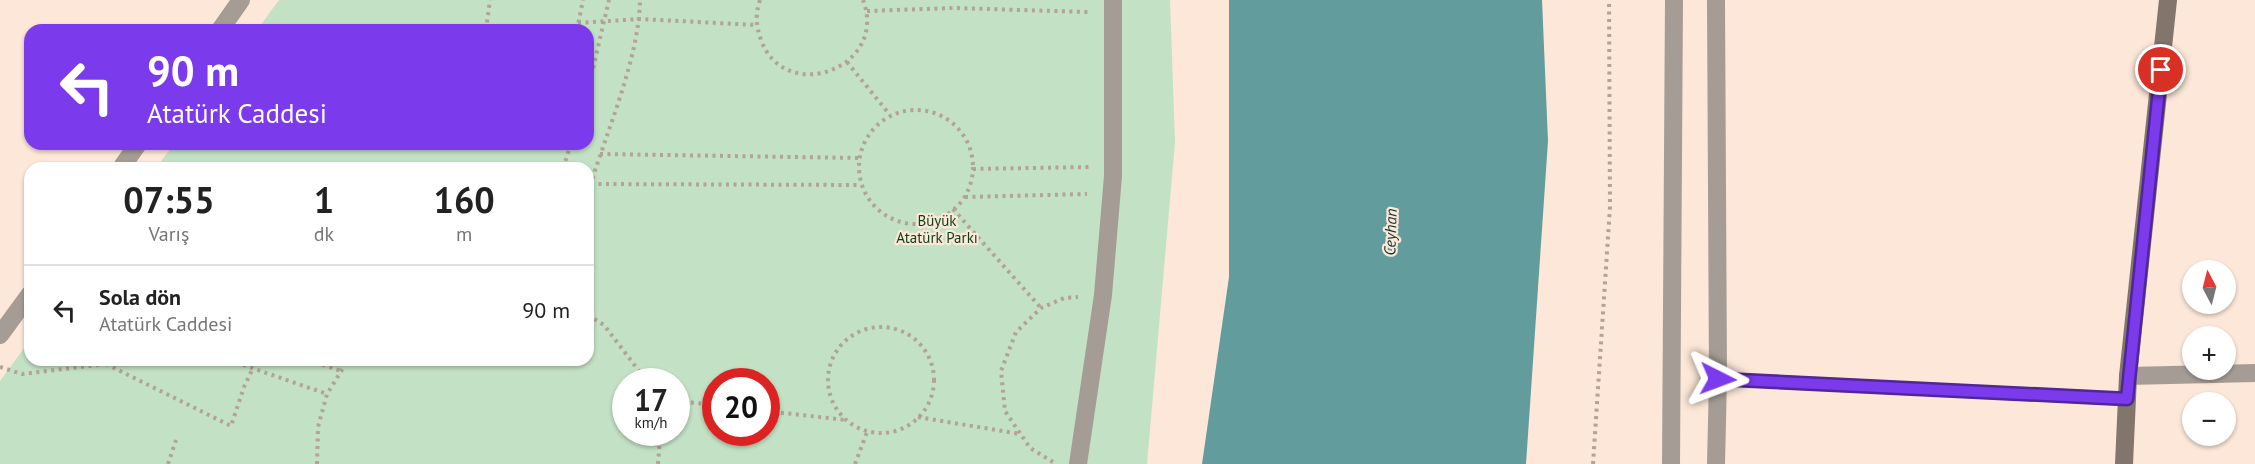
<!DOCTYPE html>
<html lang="tr">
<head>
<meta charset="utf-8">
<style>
	body { margin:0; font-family:"PT Sans",sans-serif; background:#f2f2f2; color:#222; height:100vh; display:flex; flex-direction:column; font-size:22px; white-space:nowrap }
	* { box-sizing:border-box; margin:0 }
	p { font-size:20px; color:#767676 }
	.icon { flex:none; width:33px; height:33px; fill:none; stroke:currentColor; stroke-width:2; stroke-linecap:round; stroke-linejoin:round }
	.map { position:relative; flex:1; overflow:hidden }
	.side { position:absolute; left:24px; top:162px; width:570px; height:204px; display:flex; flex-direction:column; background:#fff; border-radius:18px; box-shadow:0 2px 4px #0004 }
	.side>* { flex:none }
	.hud { position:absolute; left:24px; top:24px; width:570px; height:126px; border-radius:18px; box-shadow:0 2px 4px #0004; background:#7c3aed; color:#fff; overflow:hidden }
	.needle { width:39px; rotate:353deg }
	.tools { position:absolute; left:2182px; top:260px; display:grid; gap:12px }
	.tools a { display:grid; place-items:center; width:54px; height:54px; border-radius:50%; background:#fff; box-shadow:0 2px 4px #0004; font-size:30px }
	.speed { position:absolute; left:612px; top:368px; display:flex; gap:12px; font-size:30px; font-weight:700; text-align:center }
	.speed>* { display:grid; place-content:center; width:78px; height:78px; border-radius:50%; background:#fff; box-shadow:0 2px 4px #0004; line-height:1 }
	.speed small { font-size:15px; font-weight:400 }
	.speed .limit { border:9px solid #d22; background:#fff; color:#111 }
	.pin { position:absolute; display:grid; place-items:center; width:51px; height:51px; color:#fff; margin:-26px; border:3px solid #fff; border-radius:50%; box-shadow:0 2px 6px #0007 }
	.me { position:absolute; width:66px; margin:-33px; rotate:93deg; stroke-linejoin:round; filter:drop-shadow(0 0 4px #0008) }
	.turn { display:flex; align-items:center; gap:21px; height:126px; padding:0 24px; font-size:27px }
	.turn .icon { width:78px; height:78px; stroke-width:2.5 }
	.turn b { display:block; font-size:42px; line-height:51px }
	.eta { display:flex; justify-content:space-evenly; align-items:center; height:102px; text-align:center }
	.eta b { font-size:36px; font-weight:600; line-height:42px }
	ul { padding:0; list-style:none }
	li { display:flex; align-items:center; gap:18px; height:90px; padding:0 24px; border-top:2px solid #e0e0e0 }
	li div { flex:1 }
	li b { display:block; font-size:22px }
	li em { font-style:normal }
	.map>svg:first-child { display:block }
	.green { fill:#c3e1c4; fill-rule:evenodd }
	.water { fill:#639c9c }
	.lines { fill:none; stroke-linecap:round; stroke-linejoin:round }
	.path { stroke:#b3a296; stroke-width:4; stroke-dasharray:3 4.5; stroke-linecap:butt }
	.service { stroke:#a59c95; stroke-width:14 }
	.minor { stroke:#a59c95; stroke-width:18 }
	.tertiary { stroke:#a59c95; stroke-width:18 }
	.secondary { stroke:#82766c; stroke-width:18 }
	.route-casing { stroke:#51269a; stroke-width:15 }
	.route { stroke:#7c3aed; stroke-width:10 }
	.labels { text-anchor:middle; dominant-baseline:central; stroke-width:4.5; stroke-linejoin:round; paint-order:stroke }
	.park-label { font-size:15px; fill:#093f14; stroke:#fce7d8 }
	.water-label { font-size:16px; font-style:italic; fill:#153434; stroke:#fce7d8 }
</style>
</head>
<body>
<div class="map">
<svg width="2255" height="464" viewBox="0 0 2255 464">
	<rect width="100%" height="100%" fill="#fce7d8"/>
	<!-- green -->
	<path class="green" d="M279,0H1170L1175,142L1147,464H0V381L30,340V360H588V168H156L174,144H588V30H257ZM626,381H676V432H626ZM716,381H766V432H716Z"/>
	<!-- water -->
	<path class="water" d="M1229,0H1542L1548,141L1526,464H1202L1229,277Z"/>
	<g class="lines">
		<!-- path -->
		<g class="path">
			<path d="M760,0C755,15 756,25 761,40C785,106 889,68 863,0"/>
			<path d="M867,11L953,8L1088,12"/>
			<path d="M578,23L640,19L756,25"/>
			<path d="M486,30L490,0"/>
			<path d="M577,30L583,0"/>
			<path d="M847,62L890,115"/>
			<path d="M588,90L609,0"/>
			<circle cx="916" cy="167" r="57"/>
			<path d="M600,154L859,158"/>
			<path d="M563,168L571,144"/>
			<path d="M973,169L1089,167"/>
			<path d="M591,184L861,185"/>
			<path d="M588,193C605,135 639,60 640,0"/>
			<path d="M965,197L1087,194"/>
			<path d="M953,209L1041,308"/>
			<path d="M588,315L604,325L642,375L644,381"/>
			<circle cx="881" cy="380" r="53"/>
			<path d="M229,360L327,394"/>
			<path d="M308,360L341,371"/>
			<path d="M106,364L231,426L244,387L253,368"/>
			<path d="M0,367L22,374L106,364L113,360"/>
			<path d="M676,401L716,405"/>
			<path d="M766,411L846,420"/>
			<path d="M918,417L1020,434"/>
			<path d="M1053,462L1030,448L1005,411L1001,371L1016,332L1041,308L1064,298L1078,297"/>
			<path d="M168,464L176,440"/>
			<path d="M317,464L318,427L327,394L348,360"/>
			<path d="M658,464L660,439L659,432"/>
			<path d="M855,464L867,432"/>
			<path d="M1593,464L1610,207L1609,0"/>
		</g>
		<!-- service -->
		<path class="service" d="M1718,379L2127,399"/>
		<!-- minor -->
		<g class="minor">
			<path d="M220,30L241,0"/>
			<path d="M121,168L138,144"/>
			<path d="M0,335L30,294"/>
			<path d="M2128,376L2255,373"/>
			<path d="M1078,464L1103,295L1113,176V0"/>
		</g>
		<!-- tertiary -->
		<g class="tertiary">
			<path d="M1716,0L1718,379L1716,464"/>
			<path d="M1671,464L1674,0"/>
		</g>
		<!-- secondary -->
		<path class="secondary" d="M2124,464L2128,376L2168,0"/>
	</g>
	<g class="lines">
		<defs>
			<path id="route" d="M1718,379L2127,399L2161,70"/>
		</defs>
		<!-- route casing -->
		<use href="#route" class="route-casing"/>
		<!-- route -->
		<use href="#route" class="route"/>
	</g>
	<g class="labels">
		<!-- park labels -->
		<g class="park-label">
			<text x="937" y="220">Büyük<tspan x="937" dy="17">Atatürk Parkı</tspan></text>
		</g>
		<!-- water labels -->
		<g class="water-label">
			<text transform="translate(1390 232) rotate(-88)">Ceyhan</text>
		</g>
	</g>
</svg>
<div class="tools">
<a><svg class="needle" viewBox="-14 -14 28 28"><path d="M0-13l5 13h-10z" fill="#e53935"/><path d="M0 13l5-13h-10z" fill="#767676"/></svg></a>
<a>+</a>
<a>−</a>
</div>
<div class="speed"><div>17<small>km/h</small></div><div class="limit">20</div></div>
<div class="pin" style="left:2161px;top:70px;background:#d93025"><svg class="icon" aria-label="arrive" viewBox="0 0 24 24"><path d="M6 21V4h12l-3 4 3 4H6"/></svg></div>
<svg class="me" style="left:1718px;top:379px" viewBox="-20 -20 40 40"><path d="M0-17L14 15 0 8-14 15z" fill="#7c3aed" stroke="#fff" stroke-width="4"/></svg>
<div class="hud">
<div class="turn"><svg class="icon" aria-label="left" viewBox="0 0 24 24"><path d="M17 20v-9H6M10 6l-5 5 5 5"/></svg><div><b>90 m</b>Atatürk Caddesi</div></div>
</div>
<section class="side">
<div class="eta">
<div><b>07:55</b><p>Varış</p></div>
<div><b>1</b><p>dk</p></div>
<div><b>160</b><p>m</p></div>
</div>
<ul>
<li><svg class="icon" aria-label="left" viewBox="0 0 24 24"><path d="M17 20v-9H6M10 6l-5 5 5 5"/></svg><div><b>Sola dön</b><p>Atatürk Caddesi</p></div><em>90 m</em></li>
</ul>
</section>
</div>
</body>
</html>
